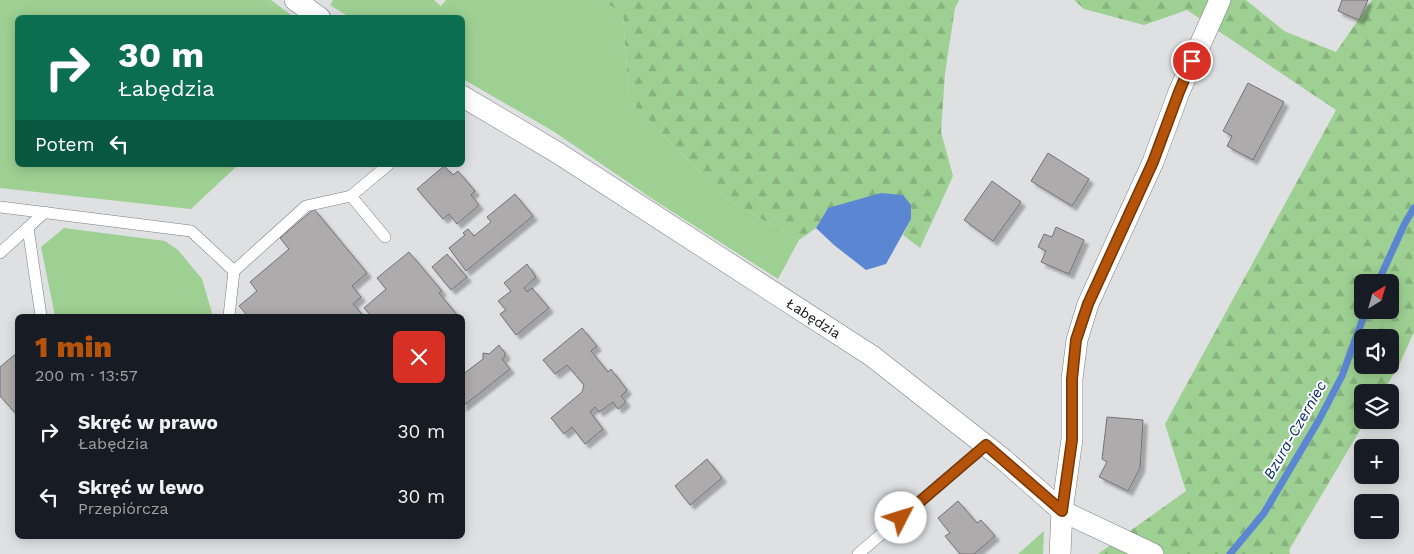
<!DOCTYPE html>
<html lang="pl">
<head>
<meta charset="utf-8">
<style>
	body { margin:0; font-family:"Work Sans",sans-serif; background:#242831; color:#f1f3f6; height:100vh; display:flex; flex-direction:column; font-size:19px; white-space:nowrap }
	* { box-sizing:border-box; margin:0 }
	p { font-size:16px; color:#9ea1a6 }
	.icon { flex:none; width:28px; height:28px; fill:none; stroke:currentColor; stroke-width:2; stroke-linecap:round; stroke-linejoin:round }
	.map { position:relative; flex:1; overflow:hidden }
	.sheet { position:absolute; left:15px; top:314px; width:450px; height:225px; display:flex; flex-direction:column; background:#171b24; border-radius:8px; box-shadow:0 2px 12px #0003 }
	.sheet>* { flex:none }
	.guide { position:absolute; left:15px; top:15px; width:450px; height:152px; border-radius:8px; box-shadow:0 2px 12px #0003; background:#0b6e4f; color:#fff; overflow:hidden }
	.needle { width:32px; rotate:37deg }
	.buttons { position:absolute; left:1354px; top:274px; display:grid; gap:10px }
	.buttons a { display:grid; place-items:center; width:45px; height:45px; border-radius:8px; background:#171b24; box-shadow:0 2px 12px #0003; font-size:25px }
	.pin { position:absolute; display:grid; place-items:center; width:42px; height:42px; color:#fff; margin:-21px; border:2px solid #fff; border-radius:50%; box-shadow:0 1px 5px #0007 }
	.me { position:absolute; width:55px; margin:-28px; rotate:50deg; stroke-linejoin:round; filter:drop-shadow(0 0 4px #0008) }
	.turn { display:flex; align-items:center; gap:18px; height:105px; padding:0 20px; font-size:22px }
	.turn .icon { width:65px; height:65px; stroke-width:2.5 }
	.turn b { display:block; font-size:35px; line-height:42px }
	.then { display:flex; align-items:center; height:48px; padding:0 20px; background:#0003; gap:10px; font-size:19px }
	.round { display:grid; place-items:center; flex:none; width:52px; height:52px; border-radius:8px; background:#242831 }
	.overview { display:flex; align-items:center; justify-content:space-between; height:85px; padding:0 20px }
	h1 { font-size:30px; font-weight:800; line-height:38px; color:#b45309 }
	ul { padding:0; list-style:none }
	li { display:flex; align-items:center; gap:15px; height:65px; padding:0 20px }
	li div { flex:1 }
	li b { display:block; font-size:19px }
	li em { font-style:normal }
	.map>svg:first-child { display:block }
	.grass { fill:#9dd092 }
	.forest { fill:url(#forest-firs); fill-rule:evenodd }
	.water { fill:#5b86d2 }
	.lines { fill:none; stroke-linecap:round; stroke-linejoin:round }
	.stream { stroke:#5b86d2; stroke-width:7 }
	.building { fill:#adabac; stroke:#757274; filter:url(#shadow) }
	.lane-casing { stroke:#7c7e80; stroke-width:12 }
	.street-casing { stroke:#7c7e80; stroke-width:22 }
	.lane { stroke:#fff; stroke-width:11 }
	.street { stroke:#fff; stroke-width:21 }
	.route-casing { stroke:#753606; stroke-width:12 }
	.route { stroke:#b45309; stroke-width:9 }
	.labels { text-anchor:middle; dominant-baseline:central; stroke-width:4; stroke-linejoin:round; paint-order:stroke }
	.street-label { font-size:14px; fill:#131414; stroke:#fff }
	.water-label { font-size:15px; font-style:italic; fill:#052a6d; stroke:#fff }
</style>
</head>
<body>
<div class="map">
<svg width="1414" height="554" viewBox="0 0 1414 554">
	<defs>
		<pattern id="forest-firs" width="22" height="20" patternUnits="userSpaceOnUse" patternTransform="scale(1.25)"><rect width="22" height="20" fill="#9dd092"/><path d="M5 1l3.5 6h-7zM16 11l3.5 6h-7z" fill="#86b27d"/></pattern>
		<filter id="shadow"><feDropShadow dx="4.5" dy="4.5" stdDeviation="1" flood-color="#0004"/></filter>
	</defs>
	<rect width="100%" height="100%" fill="#dee0e2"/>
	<!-- grass -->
	<g class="grass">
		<path d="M0,0H271L294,17L18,18V165H238L191,209L0,188Z"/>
		<path d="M333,0H434L441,6L446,0H601L623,13L629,100L726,199L799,240L778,279L657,202L553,131L463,79L462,18L349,17L330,5Z"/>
		<path d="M64,228L165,241L178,250L202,279L212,313L208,316H55L41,247Z"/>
		<path d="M1044,531L1043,554H1018Z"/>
	</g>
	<!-- forest -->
	<g class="forest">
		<path d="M601,0H959L955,8L945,73L941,132L953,176L920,248L903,235L911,219V205L828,208L816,228L799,240L726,199L629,100L623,13Z"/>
		<path d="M1074,0H1246L1284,31L1336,52L1372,0H1414V332L1399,365L1383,392H1362V420H1366L1289,550L1290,554H1098L1186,491L1165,424L1336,110L1187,10L1144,25L1084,9ZM1362,282H1390V310H1362ZM1362,338H1390V365H1362Z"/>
	</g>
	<!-- water -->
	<path class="water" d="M881,193L903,195L911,205V219L886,264L866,270L834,245L816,228L828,208Z"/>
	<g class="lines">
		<!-- stream -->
		<g class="stream">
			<path d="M1378,282L1405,223L1414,208"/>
			<path d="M1230,554L1264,513L1319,420L1342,376L1366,310"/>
		</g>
	</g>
	<!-- building -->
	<g class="building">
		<path d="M1342,0H1368L1359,20L1338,11Z"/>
		<path d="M1248,83L1284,102L1253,160L1227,146L1232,136L1223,131Z"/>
		<path d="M1048,153L1089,179L1072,206L1031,181Z"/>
		<path d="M444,166L453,175L458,171L475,191L471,195L479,205L457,224L449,214L443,219L417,189Z"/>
		<path d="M992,181L1021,202L993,241L964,220Z"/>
		<path d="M515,194L533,216L466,271L449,248L465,235L463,233L468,229L474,236L491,222L487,217Z"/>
		<path d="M314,209L367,273L352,286L361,297L353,304L362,314L360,316H248L239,306L257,291L250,282L289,249L280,238Z"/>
		<path d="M1056,227L1084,240L1069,274L1041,262L1046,251L1038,247L1044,234L1052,237Z"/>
		<path d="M409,252L442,291L439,293L458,316H371L364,308L386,289L377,278Z"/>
		<path d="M447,254L467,277L451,290L432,267Z"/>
		<path d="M527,264L536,277L524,288L527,292L532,288L549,308L516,335L500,314L506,310L498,301L511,291L504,283Z"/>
		<path d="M582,328L597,346L591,351L608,372L611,369L627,390L621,396L626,402L618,409L613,402L599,412L595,407L590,412L603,429L585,444L572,427L564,434L551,418L582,392L584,385L567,365L555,374L543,360Z"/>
		<path d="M499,345L505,353V356L502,359L510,369L462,407V375L483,359V353L489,354Z"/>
		<path d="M18,352V416L0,396V367Z"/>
		<path d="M1107,417L1143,420L1140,468L1128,491L1099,477L1107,462L1102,459Z"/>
		<path d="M707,459L722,478L690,505L675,486Z"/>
		<path d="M958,501L977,523L981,520L995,536L974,554H960L945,536L950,533L938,518Z"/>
	</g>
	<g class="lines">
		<defs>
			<g id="lane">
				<path d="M0,207L191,231L234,271L306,206L351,196"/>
				<path d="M28,228L41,316"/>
				<path d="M385,237L351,196L388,165"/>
				<path d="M0,253L45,212"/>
				<path d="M229,316L234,271"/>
				<path d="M858,554L986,445"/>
			</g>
			<g id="street">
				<path d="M295,0L320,18"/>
				<path id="s1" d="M462,96L558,153L872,356L1003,459L1062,511L1153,554"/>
				<path d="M1060,554L1062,511L1072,439V379L1077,340L1088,304L1153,162L1179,92L1220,0"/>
			</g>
		</defs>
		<!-- lane casing -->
		<use href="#lane" class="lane-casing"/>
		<!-- street casing -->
		<use href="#street" class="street-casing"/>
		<!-- lane -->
		<use href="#lane" class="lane"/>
		<!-- street -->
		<use href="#street" class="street"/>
	</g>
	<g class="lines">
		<defs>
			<path id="route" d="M901,518L986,445L1062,511L1072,440V379L1076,340L1088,304L1153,162L1179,92L1192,61"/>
		</defs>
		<!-- route casing -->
		<use href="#route" class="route-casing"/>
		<!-- route -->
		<use href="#route" class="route"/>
	</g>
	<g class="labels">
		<!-- street labels -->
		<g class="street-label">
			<text stroke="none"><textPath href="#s1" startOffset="416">Łabędzia</textPath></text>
		</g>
		<!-- water labels -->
		<g class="water-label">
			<text transform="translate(1295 430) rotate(-60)">Bzura-Czerniec</text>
		</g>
	</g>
</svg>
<div class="buttons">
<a><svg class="needle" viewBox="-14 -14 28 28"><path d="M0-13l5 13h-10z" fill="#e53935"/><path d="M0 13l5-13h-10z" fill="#9ea1a6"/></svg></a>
<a><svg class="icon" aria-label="sound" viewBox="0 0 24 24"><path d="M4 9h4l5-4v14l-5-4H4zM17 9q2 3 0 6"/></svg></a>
<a><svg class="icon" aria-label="layers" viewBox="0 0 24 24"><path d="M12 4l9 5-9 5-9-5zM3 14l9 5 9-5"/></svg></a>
<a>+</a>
<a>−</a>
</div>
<div class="pin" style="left:1192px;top:61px;background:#d93025"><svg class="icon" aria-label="arrive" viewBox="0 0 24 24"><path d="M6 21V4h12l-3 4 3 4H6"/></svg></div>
<svg class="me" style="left:901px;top:518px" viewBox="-20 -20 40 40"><circle r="19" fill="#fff"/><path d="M0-13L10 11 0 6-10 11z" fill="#b45309"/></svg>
<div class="guide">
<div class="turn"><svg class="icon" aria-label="right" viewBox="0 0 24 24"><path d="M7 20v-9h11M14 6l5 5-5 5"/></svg><div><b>30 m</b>Łabędzia</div></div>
<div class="then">Potem<svg class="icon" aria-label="left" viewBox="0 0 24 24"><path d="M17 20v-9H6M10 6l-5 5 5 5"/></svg></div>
</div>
<section class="sheet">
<div class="overview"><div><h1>1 min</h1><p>200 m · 13:57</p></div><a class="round" style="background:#d93025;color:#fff"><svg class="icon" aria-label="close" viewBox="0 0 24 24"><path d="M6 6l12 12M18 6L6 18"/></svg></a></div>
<ul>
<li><svg class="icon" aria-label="right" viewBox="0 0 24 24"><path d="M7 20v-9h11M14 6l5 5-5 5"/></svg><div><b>Skręć w prawo</b><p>Łabędzia</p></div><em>30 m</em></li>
<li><svg class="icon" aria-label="left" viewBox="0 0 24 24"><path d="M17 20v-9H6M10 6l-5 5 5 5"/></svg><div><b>Skręć w lewo</b><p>Przepiórcza</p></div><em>30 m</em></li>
</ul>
</section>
</div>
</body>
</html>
